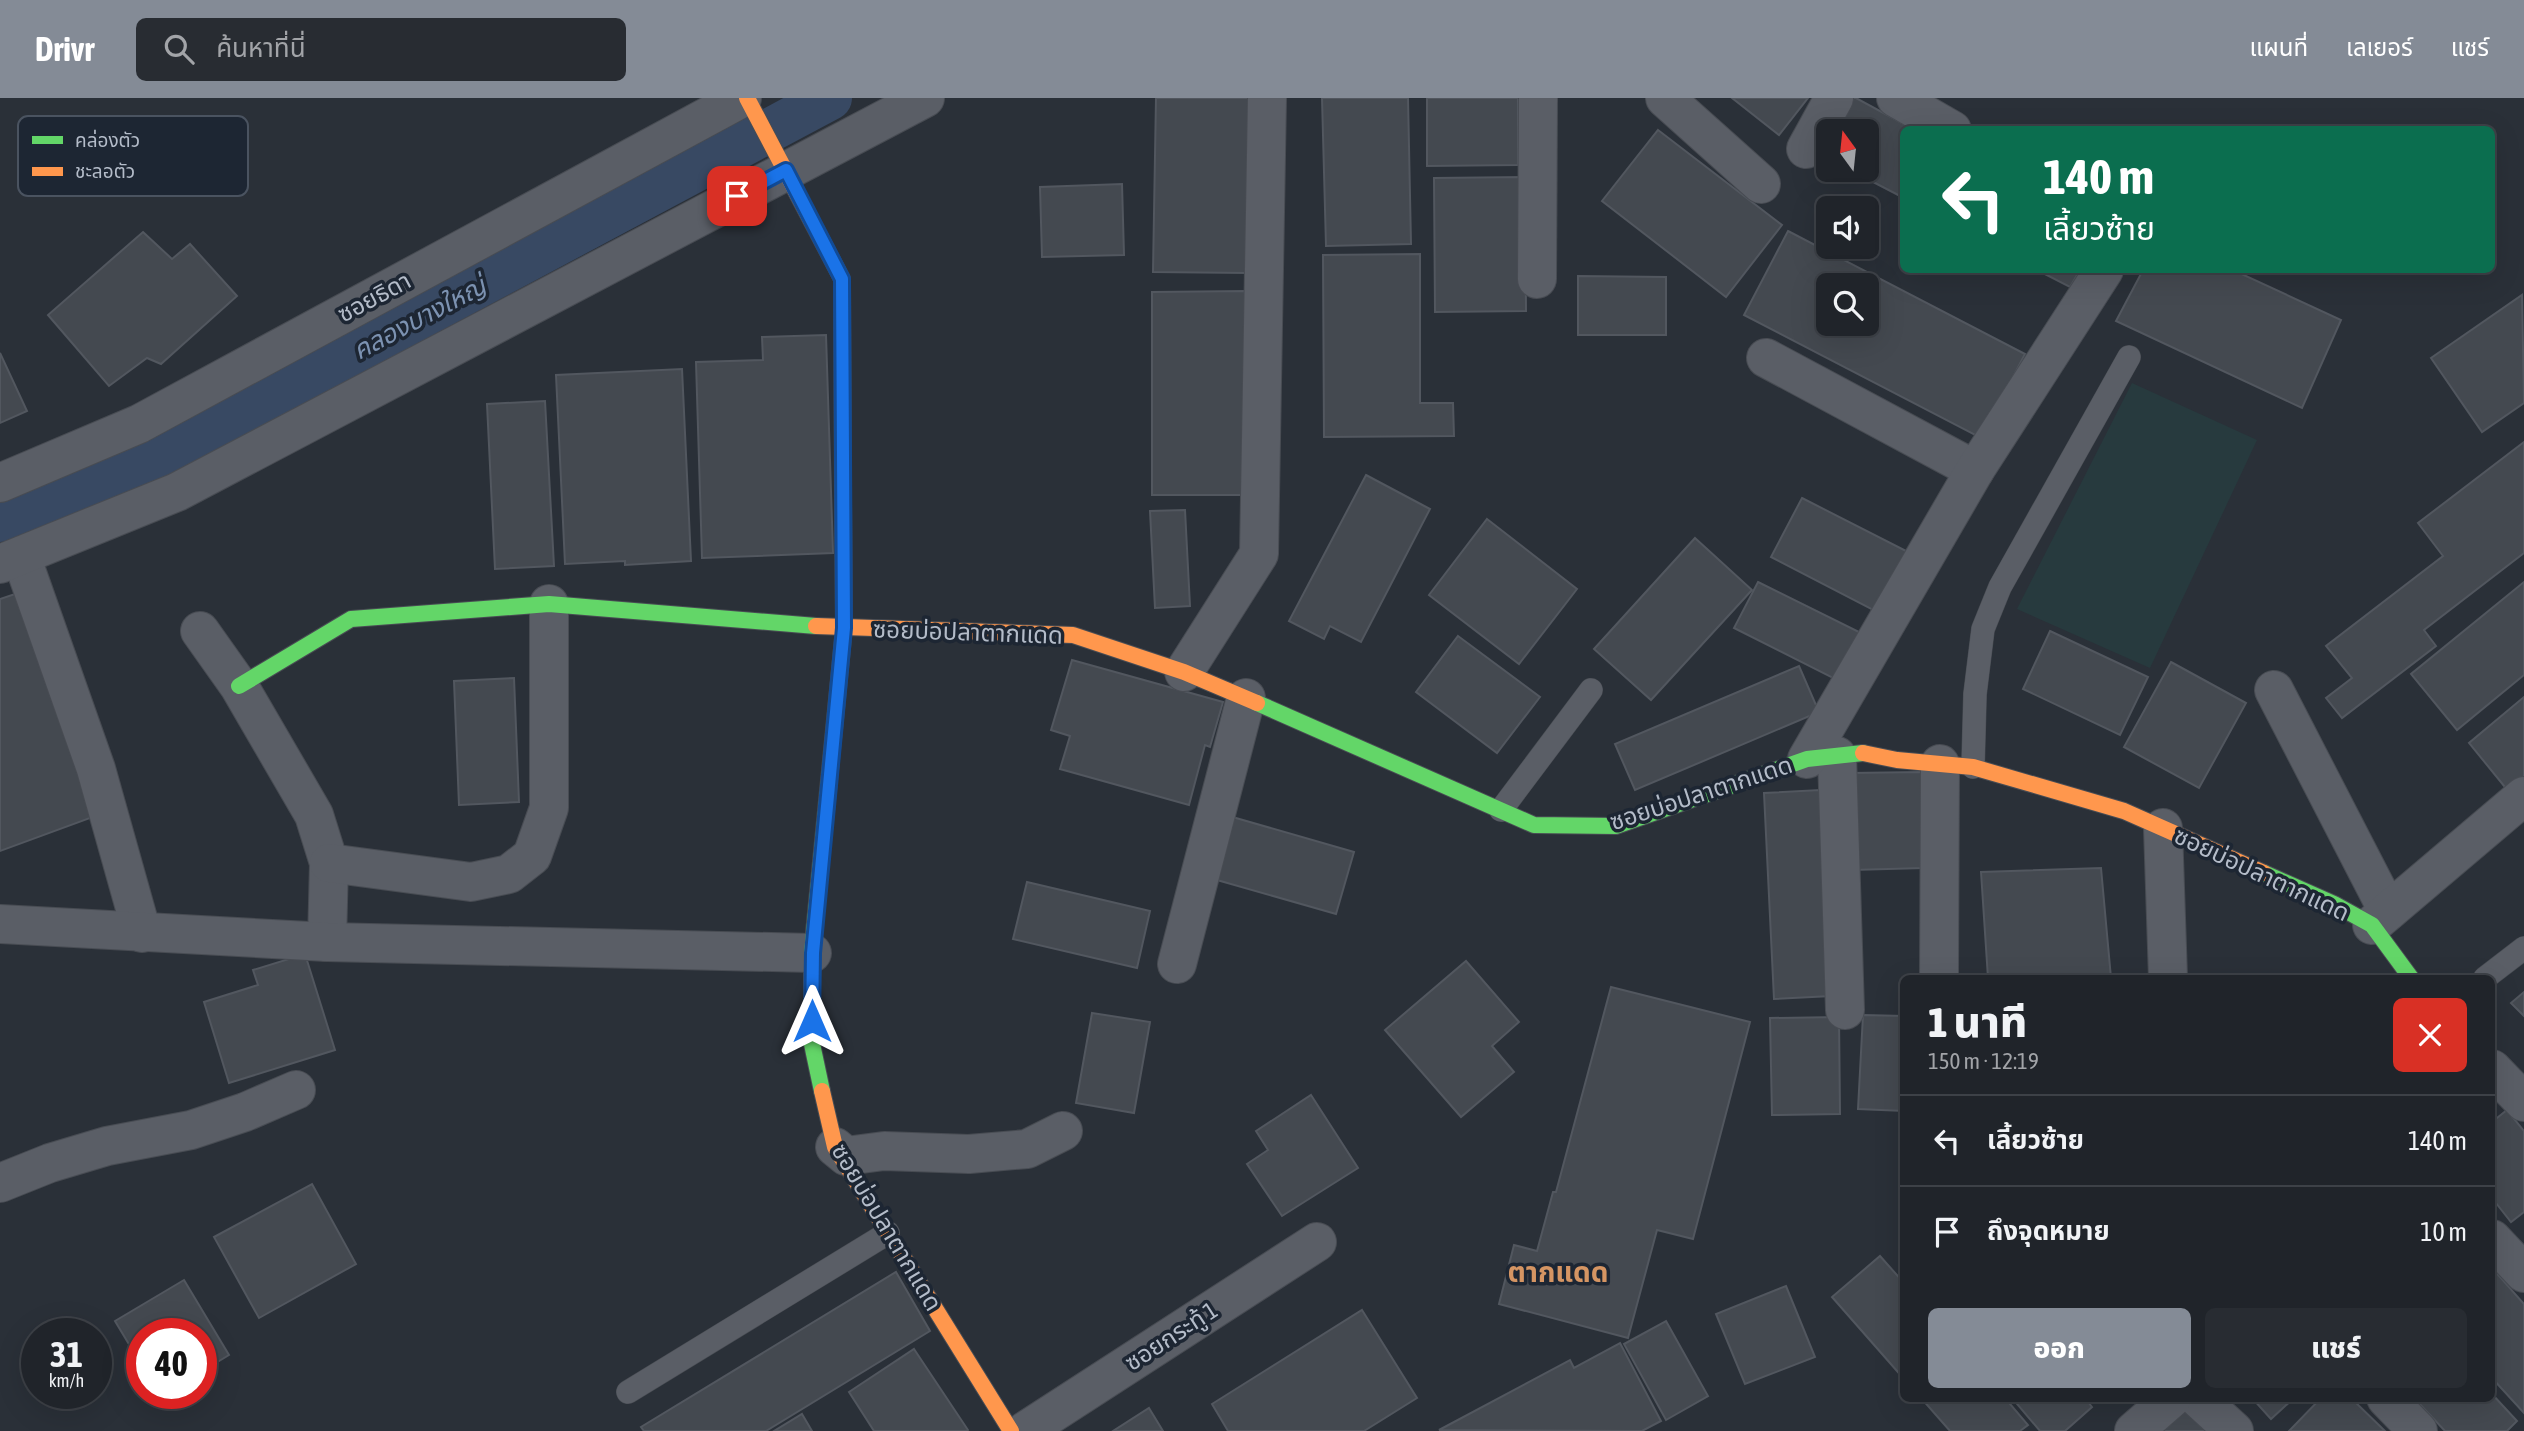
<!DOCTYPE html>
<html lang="th">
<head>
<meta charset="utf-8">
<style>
	body { margin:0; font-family:"Asap Condensed","Noto Sans Thai",sans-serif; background:#282c32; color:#f1f3f6; height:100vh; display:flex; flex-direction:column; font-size:26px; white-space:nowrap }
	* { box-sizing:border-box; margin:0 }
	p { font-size:23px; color:#a2a4a8 }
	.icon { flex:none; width:38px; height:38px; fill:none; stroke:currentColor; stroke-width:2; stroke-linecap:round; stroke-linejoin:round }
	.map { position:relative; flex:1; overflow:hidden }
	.side { position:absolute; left:1900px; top:877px; width:595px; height:427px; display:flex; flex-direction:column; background:#20242a; border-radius:10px; box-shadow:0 7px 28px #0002,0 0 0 2px #3d4147 }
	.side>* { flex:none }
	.hud { position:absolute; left:1900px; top:28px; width:595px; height:147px; border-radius:10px; box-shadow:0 7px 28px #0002,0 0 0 2px #3d4147; background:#0b6e4f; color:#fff; overflow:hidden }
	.needle { width:46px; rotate:345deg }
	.fabs { position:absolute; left:1816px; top:21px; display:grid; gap:14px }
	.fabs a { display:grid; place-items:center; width:63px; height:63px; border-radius:10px; background:#20242a; box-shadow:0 7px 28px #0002,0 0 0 2px #3d4147; font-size:35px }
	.speed { position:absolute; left:21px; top:1220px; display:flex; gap:14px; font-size:35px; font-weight:700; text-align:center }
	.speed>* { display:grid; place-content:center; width:91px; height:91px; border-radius:50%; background:#20242a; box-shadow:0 7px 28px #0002,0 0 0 2px #3d4147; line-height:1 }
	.speed small { font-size:18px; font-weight:400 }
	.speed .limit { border:10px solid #d22; background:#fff; color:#111 }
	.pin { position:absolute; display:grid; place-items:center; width:60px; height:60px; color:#fff; margin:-30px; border-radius:14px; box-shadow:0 4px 10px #0006 }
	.me { position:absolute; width:77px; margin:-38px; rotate:0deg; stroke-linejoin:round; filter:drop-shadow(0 0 5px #0008) }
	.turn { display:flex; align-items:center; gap:24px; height:147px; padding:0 28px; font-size:32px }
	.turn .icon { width:91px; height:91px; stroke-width:2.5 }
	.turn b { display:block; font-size:49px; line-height:60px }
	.round { display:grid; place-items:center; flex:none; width:74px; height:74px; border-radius:10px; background:#282c32 }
	.summary { display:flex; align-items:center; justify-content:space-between; height:119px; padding:0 28px }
	h1 { font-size:42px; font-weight:800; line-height:52px }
	.primary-button { display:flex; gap:14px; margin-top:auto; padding:14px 28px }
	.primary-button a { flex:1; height:80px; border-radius:10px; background:#848b96; color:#fff; font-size:28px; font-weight:800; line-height:80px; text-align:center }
	.primary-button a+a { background:#282c32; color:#f1f3f6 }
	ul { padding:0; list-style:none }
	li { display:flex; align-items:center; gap:21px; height:91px; padding:0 28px; border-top:2px solid #3d4147 }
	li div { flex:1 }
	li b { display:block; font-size:26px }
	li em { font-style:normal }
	header { display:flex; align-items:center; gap:42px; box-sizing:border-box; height:98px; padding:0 35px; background:#848b96; color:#fff }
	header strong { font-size:33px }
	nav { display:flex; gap:38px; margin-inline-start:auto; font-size:24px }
	.search { width:490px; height:63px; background:#282c32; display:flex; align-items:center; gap:18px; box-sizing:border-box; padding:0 24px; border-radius:10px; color:#a2a4a8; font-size:26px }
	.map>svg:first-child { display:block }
	.green { fill:#273a3e }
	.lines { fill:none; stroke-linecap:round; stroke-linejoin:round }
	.canal { stroke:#384963; stroke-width:44 }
	.building { fill:#444950; stroke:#52575f; stroke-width:2; fill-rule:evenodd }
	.lane-casing { stroke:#484c53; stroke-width:24 }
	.street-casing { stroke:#484c53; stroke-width:40 }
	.fast-casing { stroke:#484c53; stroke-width:18 }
	.slow-casing { stroke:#484c53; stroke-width:18 }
	.lane { stroke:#5a5e66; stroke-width:23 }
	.street { stroke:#5a5e66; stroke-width:38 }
	.fast { stroke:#63d668; stroke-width:16 }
	.slow { stroke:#ff974d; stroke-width:16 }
	.route-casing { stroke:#114b97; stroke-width:18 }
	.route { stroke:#1a73e8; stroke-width:12 }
	.labels { text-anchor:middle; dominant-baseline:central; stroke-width:7; stroke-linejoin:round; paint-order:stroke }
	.street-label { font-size:24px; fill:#b4bcc9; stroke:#1d2633 }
	.water-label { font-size:26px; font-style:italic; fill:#7c92b1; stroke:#1d2633 }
	.quarter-label { font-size:28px; font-weight:bold; fill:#d59563; stroke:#1d2633 }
	.key { fill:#1d2633; stroke:#4a5360; stroke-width:2 }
	.key-label { font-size:19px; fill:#b4bcc9 }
</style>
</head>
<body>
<header>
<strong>Drivr</strong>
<div class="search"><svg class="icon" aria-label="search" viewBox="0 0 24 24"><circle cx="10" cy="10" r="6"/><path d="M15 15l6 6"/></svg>ค้นหาที่นี่</div>
<nav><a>แผนที่</a><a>เลเยอร์</a><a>แชร์</a></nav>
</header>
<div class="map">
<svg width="2524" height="1333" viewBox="0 0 2524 1333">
	<rect width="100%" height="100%" fill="#2a3038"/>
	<!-- green -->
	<path class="green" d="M2132,285L2257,342L2150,570L2017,511Z"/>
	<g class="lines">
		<!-- canal -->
		<path class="canal" d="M0,422L134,372L830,0"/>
	</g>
	<!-- building -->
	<g class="building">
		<path d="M1156,0H1250L1247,175L1153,174Z"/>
		<path d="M1322,0H1408L1411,146L1326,148Z"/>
		<path d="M1427,0H1518V67L1427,68Z"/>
		<path d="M1732,0H1808L1779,37Z"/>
		<path d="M1848,0H1856L1915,32H1904V100L1850,72H1867V33H1830Z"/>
		<path d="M1658,32L1782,127L1726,199L1602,103Z"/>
		<path d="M1525,79L1526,213L1435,214L1434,80Z"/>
		<path d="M1122,86L1124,157L1042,159L1040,89Z"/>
		<path d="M1788,133L2025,256L1981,340L1744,217ZM1829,187H1867V226H1829Z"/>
		<path d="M143,134L172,161L190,146L237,198L161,266L147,260L109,288L48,217Z"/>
		<path d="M1420,156V305H1453L1454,338L1324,339L1323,157Z"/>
		<path d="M2037,172H2080L2070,189Z"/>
		<path d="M2143,172H2233L2341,222L2302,310L2116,223Z"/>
		<path d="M1578,178L1666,179V237H1578Z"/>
		<path d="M1245,193V397H1152V194Z"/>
		<path d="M2522,197L2524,305L2482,334L2431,260Z"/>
		<path d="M826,237L833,455L702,460L696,264L763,262L762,239Z"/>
		<path d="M0,255L27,313L0,325Z"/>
		<path d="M682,271L691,463L625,467V463L565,466L556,277Z"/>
		<path d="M545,303L554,468L495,471L487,306Z"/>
		<path d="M2524,344V455L2424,532L2436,548L2342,620L2326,600L2352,580L2326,548L2443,458L2418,425Z"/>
		<path d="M1366,377L1430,411L1361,544L1330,528L1324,541L1289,523Z"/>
		<path d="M1802,400L1910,455L1879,515L1771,459Z"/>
		<path d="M1185,412L1190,508L1155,510L1150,413Z"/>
		<path d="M1487,421L1577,491L1519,566L1429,497Z"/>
		<path d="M1695,440L1752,492L1651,602L1594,551Z"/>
		<path d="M1758,484L1865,537L1841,584L1734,530Z"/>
		<path d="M2524,484V577L2457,632L2411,576Z"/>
		<path d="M21,494L101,716L0,753V501Z"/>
		<path d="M2050,533L2148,579L2120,637L2023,591Z"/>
		<path d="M1458,538L1540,599L1497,655L1416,594Z"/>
		<path d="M1072,562L1223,604L1210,649L1205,647L1189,707L1060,671L1070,638L1051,632Z"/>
		<path d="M2171,564L2246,605L2199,690L2124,649Z"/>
		<path d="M1799,568L1819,614L1635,692L1615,646Z"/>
		<path d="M514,580L519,704L459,707L454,583Z"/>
		<path d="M2524,599V682L2509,694L2469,645Z"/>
		<path d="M1922,674L1924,770L1852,772L1850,675Z"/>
		<path d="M1820,692L1831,898L1774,901L1764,695Z"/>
		<path d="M1229,718L1354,754L1336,816L1210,780Z"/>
		<path d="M2101,770L2111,880H1988L1981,774Z"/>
		<path d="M1027,784L1150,813L1137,870L1013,841Z"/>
		<path d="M305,856L335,952L229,985L204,904L258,887L253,872Z"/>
		<path d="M1466,863L1519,924L1492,948L1514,974L1461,1019L1385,932Z"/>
		<path d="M1611,889L1750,924L1693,1141L1657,1132L1628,1240L1499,1206L1514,1147L1537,1153L1553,1094H1556Z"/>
		<path d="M2524,894V918L2511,905Z"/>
		<path d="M1092,915L1150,924L1134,1015L1076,1005Z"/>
		<path d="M1863,917L1904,918V1013L1858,1011Z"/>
		<path d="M1839,919L1840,1016L1772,1017L1770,920Z"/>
		<path d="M1311,997L1358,1070L1282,1118L1247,1066L1268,1052L1256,1033Z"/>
		<path d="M2507,1012L2524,1033V1114L2511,1124L2492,1100V1024Z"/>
		<path d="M312,1086L356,1166L259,1220L214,1139Z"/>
		<path d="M1880,1158L1904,1185V1281L1832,1199Z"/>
		<path d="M2492,1170L2524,1206V1315L2492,1280Z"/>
		<path d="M896,1174L930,1233L766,1333H644L641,1329Z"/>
		<path d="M184,1182L229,1257L201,1274V1236H142V1268L115,1223Z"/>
		<path d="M1786,1188L1815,1259L1745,1286L1716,1216Z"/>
		<path d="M1362,1212L1417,1300L1364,1333H1228L1212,1306Z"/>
		<path d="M1666,1223L1708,1298L1666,1322L1624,1246Z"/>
		<path d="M1620,1245L1661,1323L1642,1333L1439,1332L1570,1262L1574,1270Z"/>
		<path d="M914,1251L968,1332L967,1333H874L849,1294Z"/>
		<path d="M2492,1296L2517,1323L2507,1333H2445L2414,1300H2492Z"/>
		<path d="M1921,1300H2005L2028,1327L2020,1333H1950Z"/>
		<path d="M2012,1300H2085L2092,1309L2065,1333H2040Z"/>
		<path d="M2252,1300H2294L2271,1321Z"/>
		<path d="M2321,1300H2351L2385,1333H2289Z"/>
		<path d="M2188,1304L2212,1333H2152Z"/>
		<path d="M1149,1310L1163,1333H1113Z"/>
		<path d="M802,1316L812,1333H774Z"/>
	</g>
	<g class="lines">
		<defs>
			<g id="lane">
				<path d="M1973,669L1975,596L1983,531L2000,489L2129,259"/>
				<path d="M1501,712L1591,592"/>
				<path d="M2485,880L2524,850"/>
				<path d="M628,1294L888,1135"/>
			</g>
			<g id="street">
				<path d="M1665,0L1761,86"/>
				<path d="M1896,0L1952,32"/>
				<path d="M1806,51L1834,0"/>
				<path d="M1537,181L1538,0"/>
				<path d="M1766,260L1975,372"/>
				<path d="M0,385L139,326L742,0"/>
				<path d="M21,458L96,671L142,835"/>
				<path d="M0,466L177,394L925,0"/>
				<path d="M200,533L239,588L314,717L329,765L327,844"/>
				<path d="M1184,574L1259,456L1267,0"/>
				<path d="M2274,592L2388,813"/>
				<path d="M1837,658L1845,912"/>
				<path d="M1807,661L1975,372L2104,172"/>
				<path d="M2163,730L2168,880"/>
				<path d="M329,765L471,784L509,776L532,758L549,710V506"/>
				<path d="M0,826L327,844L812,855"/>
				<path d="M2372,827L2524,698"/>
				<path d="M1177,866L1246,600"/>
				<path d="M1939,880L1940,666"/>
				<path d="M2492,971L2524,1004"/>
				<path d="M835,1049L846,1058L884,1053L969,1056L1027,1051L1063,1033"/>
				<path d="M0,1085L50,1065L107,1048L191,1032L245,1014L296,992"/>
				<path d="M2492,1141L2524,1175"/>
				<path d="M2198,1300L2234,1333"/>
				<path d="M2386,1300L2418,1333"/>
				<path d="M1025,1333L1317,1144"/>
				<path d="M2134,1333L2172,1300"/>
			</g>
			<g id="fast">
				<path d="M239,588L351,521L549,506L816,528"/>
				<path d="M1257,605L1534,727L1616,728L1807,661L1863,655"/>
				<path d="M2264,775L2334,806L2372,827L2411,880"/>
				<path d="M822,993L812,946V855L844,530L843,401"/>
			</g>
			<g id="slow">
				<path d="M747,0L842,181L843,401"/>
				<path d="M816,528L1073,537L1184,574L1257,605"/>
				<path d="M1863,655L1897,662L1973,669L2124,713L2264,775"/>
				<path d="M822,993L835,1049L1011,1333"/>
			</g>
		</defs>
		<!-- lane casing -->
		<use href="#lane" class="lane-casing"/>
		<!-- street casing -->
		<use href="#street" class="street-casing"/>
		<!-- fast casing -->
		<use href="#fast" class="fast-casing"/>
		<!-- slow casing -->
		<use href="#slow" class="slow-casing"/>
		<!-- lane -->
		<use href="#lane" class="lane"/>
		<!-- street -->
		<use href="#street" class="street"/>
		<!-- fast -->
		<use href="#fast" class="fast"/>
		<!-- slow -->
		<use href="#slow" class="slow"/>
	</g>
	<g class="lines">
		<defs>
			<path id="route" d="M737,98L786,72L842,181L844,530L813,855L812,923"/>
		</defs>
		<!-- route casing -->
		<use href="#route" class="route-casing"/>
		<!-- route -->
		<use href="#route" class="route"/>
	</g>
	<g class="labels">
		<!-- street labels -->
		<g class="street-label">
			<text transform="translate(374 199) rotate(-28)">ซอยธิดา</text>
			<text transform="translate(968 534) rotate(2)">ซอยบ่อปลาตากแดด</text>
			<text transform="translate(1701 695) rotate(-18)">ซอยบ่อปลาตากแดด</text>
			<text transform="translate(2262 776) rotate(25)">ซอยบ่อปลาตากแดด</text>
			<text transform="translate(887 1129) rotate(59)">ซอยบ่อปลาตากแดด</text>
			<text transform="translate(1171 1238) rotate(-33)">ซอยกระทู้ 1</text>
		</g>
		<!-- water labels -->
		<g class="water-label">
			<text transform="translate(419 220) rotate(-28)">คลองบางใหญ่</text>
		</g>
		<!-- quarter labels -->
		<g class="quarter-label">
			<text x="1558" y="1174">ตากแดด</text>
		</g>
	</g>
	<!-- legend -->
	<rect x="18" y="18" width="230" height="80" rx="10" class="key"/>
	<rect x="32" y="38" width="31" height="8" fill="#63d668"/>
	<rect x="32" y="69" width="31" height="9" fill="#ff974d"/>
	<g class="key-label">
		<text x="75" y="49">คล่องตัว</text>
		<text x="75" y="80">ชะลอตัว</text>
	</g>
</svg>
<div class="fabs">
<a><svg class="needle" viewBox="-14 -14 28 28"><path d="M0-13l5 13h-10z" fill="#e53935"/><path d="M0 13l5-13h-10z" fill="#a2a4a8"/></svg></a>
<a><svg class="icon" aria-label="sound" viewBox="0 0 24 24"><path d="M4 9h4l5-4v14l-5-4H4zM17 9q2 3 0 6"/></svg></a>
<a><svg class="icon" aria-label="search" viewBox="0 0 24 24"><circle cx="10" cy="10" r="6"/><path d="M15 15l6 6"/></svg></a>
</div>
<div class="speed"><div>31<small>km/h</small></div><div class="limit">40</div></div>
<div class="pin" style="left:737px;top:98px;background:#d93025"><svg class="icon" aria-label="arrive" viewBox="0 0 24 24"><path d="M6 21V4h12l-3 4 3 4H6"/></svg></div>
<svg class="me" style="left:812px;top:923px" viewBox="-20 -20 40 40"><path d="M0-17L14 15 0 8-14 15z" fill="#1a73e8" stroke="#fff" stroke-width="4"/></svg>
<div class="hud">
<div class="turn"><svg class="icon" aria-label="left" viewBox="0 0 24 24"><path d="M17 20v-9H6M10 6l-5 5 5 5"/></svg><div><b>140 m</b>เลี้ยวซ้าย</div></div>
</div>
<section class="side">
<div class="summary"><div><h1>1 นาที</h1><p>150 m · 12:19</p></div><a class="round" style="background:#d93025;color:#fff"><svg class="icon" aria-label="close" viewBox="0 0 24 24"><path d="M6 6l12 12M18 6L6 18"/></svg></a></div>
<ul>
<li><svg class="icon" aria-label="left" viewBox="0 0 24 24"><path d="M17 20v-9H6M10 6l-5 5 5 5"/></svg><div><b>เลี้ยวซ้าย</b></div><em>140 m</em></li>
<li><svg class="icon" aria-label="arrive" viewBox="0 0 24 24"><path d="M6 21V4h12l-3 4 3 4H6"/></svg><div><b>ถึงจุดหมาย</b></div><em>10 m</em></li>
</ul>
<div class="primary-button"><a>ออก</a><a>แชร์</a></div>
</section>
</div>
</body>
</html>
